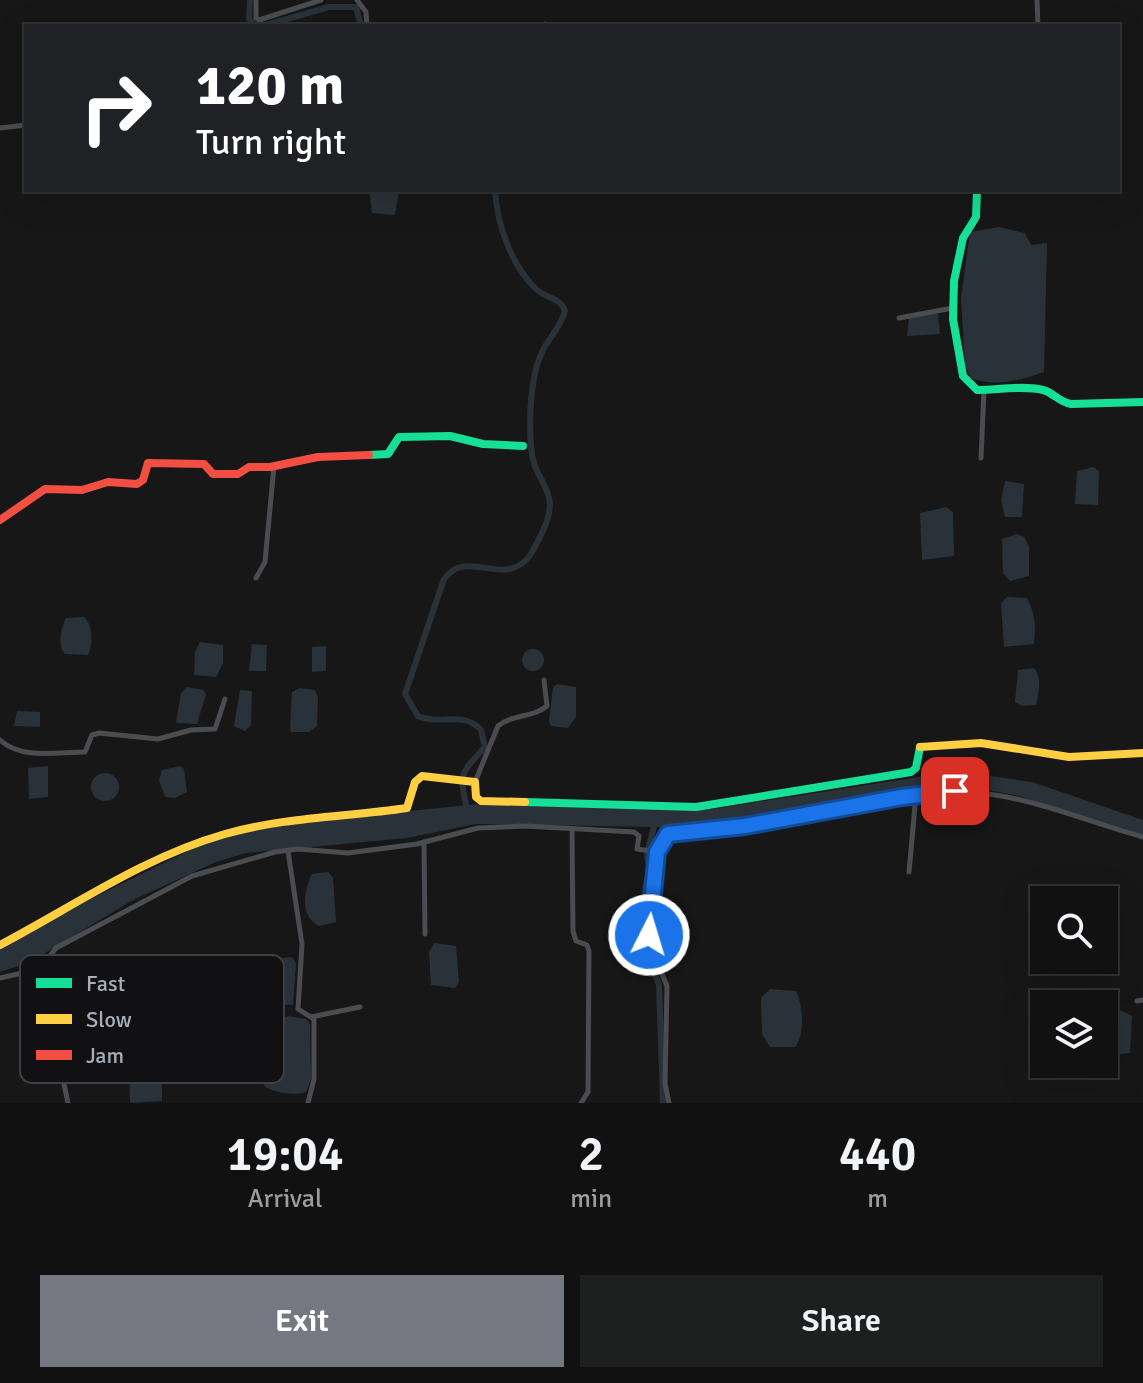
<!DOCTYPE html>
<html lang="en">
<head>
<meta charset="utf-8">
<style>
	body { margin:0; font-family:Signika,sans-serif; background:#1e1f1f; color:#f1f3f6; height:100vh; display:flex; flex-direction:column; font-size:30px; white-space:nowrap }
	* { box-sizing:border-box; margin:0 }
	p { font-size:26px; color:#9c9d9f }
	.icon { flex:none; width:44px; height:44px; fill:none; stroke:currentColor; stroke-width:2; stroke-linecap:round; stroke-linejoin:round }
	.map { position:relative; height:1103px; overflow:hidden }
	.panel { display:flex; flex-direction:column; background:#111; flex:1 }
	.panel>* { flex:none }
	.guide { position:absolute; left:24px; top:24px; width:1096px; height:168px; border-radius:0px; box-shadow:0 8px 32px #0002,0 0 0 2px #303131; background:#202124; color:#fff; overflow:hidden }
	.fabs { position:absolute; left:1030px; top:886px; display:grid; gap:16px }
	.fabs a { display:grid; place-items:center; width:88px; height:88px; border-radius:0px; background:#111; box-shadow:0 8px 32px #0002,0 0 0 2px #303131; font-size:40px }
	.pin { position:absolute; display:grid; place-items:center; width:68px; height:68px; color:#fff; margin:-34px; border-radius:16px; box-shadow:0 4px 12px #0006 }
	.me { position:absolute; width:88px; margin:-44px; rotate:5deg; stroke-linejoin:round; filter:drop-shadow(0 0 6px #0008) }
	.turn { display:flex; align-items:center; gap:28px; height:168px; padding:0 40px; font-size:36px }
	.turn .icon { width:104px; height:104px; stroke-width:2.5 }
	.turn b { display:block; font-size:56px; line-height:68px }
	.eta { display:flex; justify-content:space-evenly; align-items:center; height:136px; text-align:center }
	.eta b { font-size:48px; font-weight:600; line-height:56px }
	.button { display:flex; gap:16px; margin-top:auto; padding:16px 40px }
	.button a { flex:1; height:92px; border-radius:0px; background:#757880; color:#fff; font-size:32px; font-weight:600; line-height:92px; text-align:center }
	.button a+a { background:#1e1f1f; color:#f1f3f6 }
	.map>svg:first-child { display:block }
	.water { fill:#2a3239 }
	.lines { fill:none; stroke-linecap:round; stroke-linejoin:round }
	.canal { stroke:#2a3239; stroke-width:6 }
	.street { stroke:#4b4c50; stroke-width:5 }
	.fast { stroke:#16e098; stroke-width:8 }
	.slow { stroke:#ffcf43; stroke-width:8 }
	.jam { stroke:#f24e42; stroke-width:8 }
	.route-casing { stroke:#114b97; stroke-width:20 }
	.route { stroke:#1a73e8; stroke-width:14 }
	.key { fill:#111113; stroke:#3e4045; stroke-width:2 }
	.key-label { font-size:22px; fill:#a8adb8 }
</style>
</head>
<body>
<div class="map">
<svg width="1143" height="1103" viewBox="0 0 1143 1103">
	<rect width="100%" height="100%" fill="#171717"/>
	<!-- water -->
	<g class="water">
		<path d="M369,190H399L395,215L372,213Z"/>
		<path d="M999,227L1025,233L1031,245L1047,243L1044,372C1024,379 996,388 971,378L965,365L961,298L970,232Z"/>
		<path d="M938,314L940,334L907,336L909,317Z"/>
		<path d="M1093,467L1099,471L1098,505L1075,504L1077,471Z"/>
		<path d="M1005,481L1024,484L1022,517H1005L1001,500Z"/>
		<path d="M946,507L953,512L954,556L922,560L920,513Z"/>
		<path d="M1017,534L1024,537L1029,546V576L1010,581L1003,573L1002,539Z"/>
		<path d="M1007,597L1027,598C1035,613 1036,627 1034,644L1004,647L1001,603Z"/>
		<path d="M84,617C93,625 93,645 88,655L65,654C57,647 61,627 66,618Z"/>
		<path d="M200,642L223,645V663L216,677L194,675L195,652Z"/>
		<path d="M252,644L267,645L266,671H249Z"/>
		<path d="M326,646V671L312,672V647Z"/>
		<circle cx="533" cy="660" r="11"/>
		<path d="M1034,668C1042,677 1039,694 1036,705L1022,706L1015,702L1018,670Z"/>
		<path d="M557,684L576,687V717L568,728L551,726L549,721L553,687Z"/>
		<path d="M187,687L203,690L206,694L197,724L176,723L181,693Z"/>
		<path d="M300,688L315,690L318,698L317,726L309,732H291L290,728L292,692Z"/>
		<path d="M240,690L252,691L251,725L245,731L234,726Z"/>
		<path d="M17,711L40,712V727L14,726Z"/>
		<path d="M48,766V797L29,799L28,768Z"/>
		<path d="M180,766L184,769L187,792L175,798L165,797L159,780L162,770Z"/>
		<path d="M957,771L1032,782L1143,820V835L1019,796L972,787L908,792L715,828L476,824L407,838L246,853L216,862L133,900L30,962L0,972V944L210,840L271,825L488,803L706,810Z"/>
		<circle cx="105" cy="787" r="14"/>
		<path d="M328,872L333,878L336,922L319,926C299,916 304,890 312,874Z"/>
		<path d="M434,943L456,946L459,982L455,988L431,985L429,952Z"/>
		<path d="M292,957L296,963L293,1005L269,1004L268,960Z"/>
		<path d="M770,989L796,991C803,1005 805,1035 795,1047H770L762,1034L761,998Z"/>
		<path d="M1120,1010L1132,1016L1130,1053L1109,1055L1104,1043L1106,1014Z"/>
		<path d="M288,1016L306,1019L310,1024L311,1079L306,1092C292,1096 278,1093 265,1087L263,1082L266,1025Z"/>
		<path d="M155,1055L162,1063V1101L130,1103L129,1061Z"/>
	</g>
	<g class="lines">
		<!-- canal -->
		<g class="canal">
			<path d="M250,0L249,19L256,26"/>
			<path d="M263,26L329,7H356L361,26"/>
			<path d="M467,809C459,773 460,774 485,747L481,730C463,710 440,726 418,716L405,694L444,579C467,548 500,586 526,560C534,552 537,542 542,533C564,488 533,486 531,446C529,419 530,380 541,354C547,340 561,327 565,311C561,297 546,299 536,289C511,265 497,224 495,190"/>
			<path d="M655,822L647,855L649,868L641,912L640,942L659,984L663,1103"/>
		</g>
		<!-- street -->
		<g class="street">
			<path d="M256,0V18L259,20L321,0"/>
			<path d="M357,0L366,12L367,26"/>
			<path d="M1037,0L1038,26"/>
			<path d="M545,26V24"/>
			<path d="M0,128L26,125"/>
			<path d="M899,318L953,308"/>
			<path d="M981,458L984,390"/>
			<path d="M256,578L265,562L274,466"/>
			<path d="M0,740C22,760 57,752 85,752L92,735L99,733L158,739L191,730L215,729L225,699"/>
			<path d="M475,782L498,726C512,714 533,718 547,706L544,680"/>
			<path d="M572,829L573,931L576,941L587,945L589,951L588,1092L581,1103"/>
			<path d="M424,842L425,934"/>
			<path d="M288,851L302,944L298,1009L314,1019V1079L308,1103"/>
			<path d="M657,852L649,943L667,986L665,1083L669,1103"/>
			<path d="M909,872L916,795"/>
			<path d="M40,969L68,1103"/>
			<path d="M0,978L40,969L56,948L192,876L275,852L298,849L348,853L417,844L478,828L525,826L634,832L639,836L637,849L657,852L664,837L672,833C708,828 745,827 781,820C841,809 905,789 967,792C1028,795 1085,821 1143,837"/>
			<path d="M1137,1001L1143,1000"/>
			<path d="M311,1017L360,1007"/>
		</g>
		<!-- fast -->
		<g class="fast">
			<path d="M977,190L976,217L963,238L954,281L953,319L963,376L977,390C997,390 1023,385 1043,390C1054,393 1059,402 1071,404L1143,402"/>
			<path d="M369,455L388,454L399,437L450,436L483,444L523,446"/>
			<path d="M525,802L696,807L911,772L916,768L920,747"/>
		</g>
		<!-- slow -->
		<g class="slow">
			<path d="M920,747L981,743L1069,757L1143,753"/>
			<path d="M0,945C74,906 144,857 225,834C284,817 347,817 407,808L415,782L422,776L475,782L476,797L481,801L525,802"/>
		</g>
		<!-- jam -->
		<path class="jam" d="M0,520L45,489L82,490L108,482L137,484L143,480L148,463L204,464L213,474H238L249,467H270L318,457L369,455"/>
	</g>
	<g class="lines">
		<defs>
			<path id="route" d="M649,935L657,852L668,834L745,826L902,797L955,791"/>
		</defs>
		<!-- route casing -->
		<use href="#route" class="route-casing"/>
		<!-- route -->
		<use href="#route" class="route"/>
	</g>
	<!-- legend -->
	<rect x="20" y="955" width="264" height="128" rx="12" class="key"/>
	<rect x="36" y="978" width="36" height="10" fill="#16e098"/>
	<rect x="36" y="1014" width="36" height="10" fill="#ffcf43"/>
	<rect x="36" y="1050" width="36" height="10" fill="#f24e42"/>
	<g class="key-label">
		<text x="86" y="991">Fast</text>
		<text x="86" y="1027">Slow</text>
		<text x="86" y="1063">Jam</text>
	</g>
</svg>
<div class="fabs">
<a><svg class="icon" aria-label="search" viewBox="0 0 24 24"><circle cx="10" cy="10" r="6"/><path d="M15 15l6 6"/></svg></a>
<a><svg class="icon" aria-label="layers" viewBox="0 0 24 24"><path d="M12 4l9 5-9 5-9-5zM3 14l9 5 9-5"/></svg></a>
</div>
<div class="pin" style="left:955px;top:791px;background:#d93025"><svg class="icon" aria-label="arrive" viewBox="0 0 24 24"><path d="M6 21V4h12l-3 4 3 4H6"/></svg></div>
<svg class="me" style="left:649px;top:935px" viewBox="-20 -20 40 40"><circle r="17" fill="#1a73e8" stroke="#fff" stroke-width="3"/><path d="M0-11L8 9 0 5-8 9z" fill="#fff"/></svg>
<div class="guide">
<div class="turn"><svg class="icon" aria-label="right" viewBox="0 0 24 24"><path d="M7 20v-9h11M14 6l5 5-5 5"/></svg><div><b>120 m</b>Turn right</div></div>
</div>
</div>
<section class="panel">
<div class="eta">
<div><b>19:04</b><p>Arrival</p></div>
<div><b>2</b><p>min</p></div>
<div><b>440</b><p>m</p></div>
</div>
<div class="button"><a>Exit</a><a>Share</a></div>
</section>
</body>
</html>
